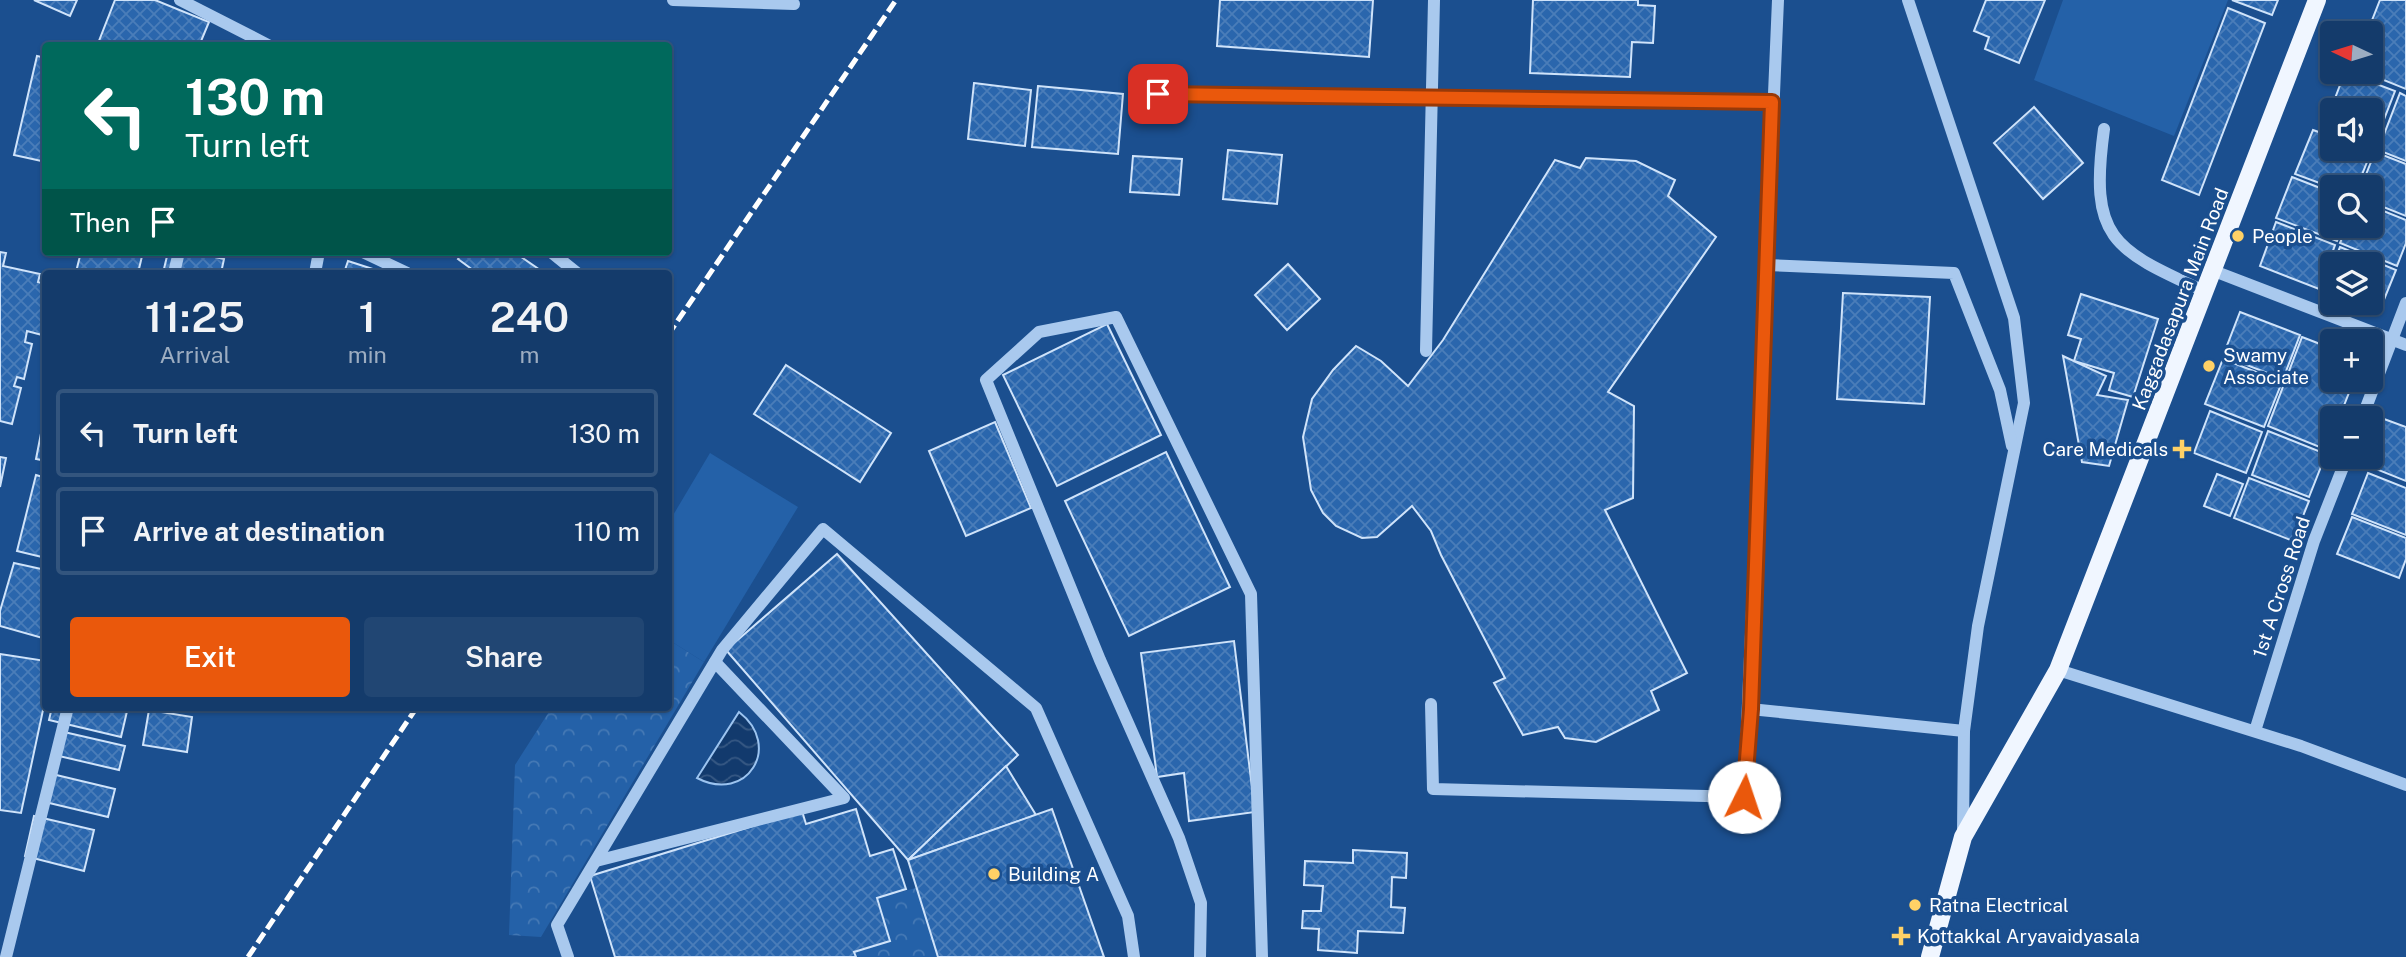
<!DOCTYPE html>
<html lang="en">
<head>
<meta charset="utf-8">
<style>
	body { margin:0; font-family:"Public Sans",sans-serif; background:#214673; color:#f1f3f6; height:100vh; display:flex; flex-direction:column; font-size:26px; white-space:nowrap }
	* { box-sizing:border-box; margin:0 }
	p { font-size:23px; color:#9dadc1 }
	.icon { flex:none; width:38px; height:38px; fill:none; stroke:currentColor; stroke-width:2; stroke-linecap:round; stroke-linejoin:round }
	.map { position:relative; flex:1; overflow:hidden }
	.panel { position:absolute; left:42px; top:270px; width:630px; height:441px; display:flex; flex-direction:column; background:#143b6b; border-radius:7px; box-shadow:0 2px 5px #0004,0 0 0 2px #33557e }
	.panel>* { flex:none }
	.guide { position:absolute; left:42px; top:42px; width:630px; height:214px; border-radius:7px; box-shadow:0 2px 5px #0004,0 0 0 2px #33557e; background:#00695c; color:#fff; overflow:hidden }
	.needle { width:46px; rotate:274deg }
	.buttons { position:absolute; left:2320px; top:21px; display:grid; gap:14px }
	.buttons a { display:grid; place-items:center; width:63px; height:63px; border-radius:7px; background:#143b6b; box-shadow:0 2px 5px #0004,0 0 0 2px #33557e; font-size:35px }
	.pin { position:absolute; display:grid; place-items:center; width:60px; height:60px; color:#fff; margin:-30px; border-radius:14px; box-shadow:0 4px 10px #0006 }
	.me { position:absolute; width:77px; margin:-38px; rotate:4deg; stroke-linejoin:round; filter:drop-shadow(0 0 5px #0008) }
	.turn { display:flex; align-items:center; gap:24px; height:147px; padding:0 28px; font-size:32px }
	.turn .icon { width:91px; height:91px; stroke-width:2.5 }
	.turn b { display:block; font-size:49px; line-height:60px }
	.then { display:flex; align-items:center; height:66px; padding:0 28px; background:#0003; gap:14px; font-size:26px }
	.eta { display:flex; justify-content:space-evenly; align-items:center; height:119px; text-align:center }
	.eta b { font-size:42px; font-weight:600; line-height:49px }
	.button { display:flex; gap:14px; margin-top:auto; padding:14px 28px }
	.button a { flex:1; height:80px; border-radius:7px; background:#ea580c; color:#fff; font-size:28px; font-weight:600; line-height:80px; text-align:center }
	.button a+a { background:#214673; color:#f1f3f6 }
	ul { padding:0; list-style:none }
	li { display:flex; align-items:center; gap:21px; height:88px; margin:0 14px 10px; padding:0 14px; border:4px solid #33557e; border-radius:7px }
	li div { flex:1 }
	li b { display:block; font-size:26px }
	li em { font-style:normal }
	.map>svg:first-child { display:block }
	.park { fill:url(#park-crowns) }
	.pitch { fill:#2461a8 }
	.water { fill:url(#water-waves); stroke:#9cc4f0; stroke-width:2 }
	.building { fill:url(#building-cross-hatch); stroke:#cfe3fa; stroke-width:2 }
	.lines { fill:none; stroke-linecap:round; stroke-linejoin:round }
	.minor { stroke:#a9c9ee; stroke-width:12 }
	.major { stroke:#f0f6ff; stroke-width:18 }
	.rail { stroke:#fff; stroke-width:5; stroke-dasharray:12 5; stroke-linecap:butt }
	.route-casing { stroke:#983908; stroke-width:18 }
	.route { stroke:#ea580c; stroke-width:12 }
	.poi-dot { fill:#ffd166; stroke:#1b4f8f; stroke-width:2.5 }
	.labels { text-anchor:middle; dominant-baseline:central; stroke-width:7; stroke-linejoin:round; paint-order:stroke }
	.poi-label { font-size:19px; fill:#fff; stroke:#1b4f8f; text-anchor:start }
	.street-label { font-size:19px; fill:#fff; stroke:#1b4f8f }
</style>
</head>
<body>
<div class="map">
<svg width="2406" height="957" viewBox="0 0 2406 957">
	<defs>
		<pattern id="park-crowns" width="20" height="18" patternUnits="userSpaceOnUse" patternTransform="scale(1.75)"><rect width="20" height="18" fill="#2461a8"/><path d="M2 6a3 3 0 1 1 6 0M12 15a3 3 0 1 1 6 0" fill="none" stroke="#4579b5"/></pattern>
		<pattern id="water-waves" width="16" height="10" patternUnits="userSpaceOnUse" patternTransform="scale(1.75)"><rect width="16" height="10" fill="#123a6d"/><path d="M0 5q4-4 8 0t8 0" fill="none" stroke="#365883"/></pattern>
		<pattern id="building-cross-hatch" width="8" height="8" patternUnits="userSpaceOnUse" patternTransform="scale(1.75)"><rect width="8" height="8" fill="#2a66ad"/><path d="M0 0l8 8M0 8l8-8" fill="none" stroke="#4a7db9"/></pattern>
	</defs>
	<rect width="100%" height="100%" fill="#1b4f8f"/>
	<!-- park -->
	<g class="park">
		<path d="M669,640L704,662L541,937L509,935L515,765L552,707H668Z"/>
		<path d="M916,888L938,957H856L854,952L890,941L877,898Z"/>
	</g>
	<!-- pitch -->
	<g class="pitch">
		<path d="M2063,0H2228L2174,136L2034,80Z"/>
		<path d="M710,453L798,507L704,662L669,640V522Z"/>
	</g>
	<!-- water -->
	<path class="water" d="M739,712C783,746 747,804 697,778Z"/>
	<!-- building -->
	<g class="building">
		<path d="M34,0H77L70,16Z"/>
		<path d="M115,0H155L209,22L199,46H97Z"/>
		<path d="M1220,0H1373L1369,57L1217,46Z"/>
		<path d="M1533,0H1638V5L1655,6L1653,43L1632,42L1630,77L1530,73Z"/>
		<path d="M1986,0H2045L2019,63L1985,49L1989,37L1974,31Z"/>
		<path d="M2232,0H2278L2272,15Z"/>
		<path d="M2380,0H2406V89L2364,72H2371V33H2367Z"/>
		<path d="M2228,8L2265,23L2199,195L2162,180Z"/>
		<path d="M37,56L46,58V162L14,155Z"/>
		<path d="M2345,72L2395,91L2372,150L2370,149L2371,110H2333V134L2323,130Z"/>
		<path d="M974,83L1031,90L1025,146L968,139Z"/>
		<path d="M1038,86L1123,94L1118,154L1032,147Z"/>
		<path d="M2400,93L2406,96V161L2378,150Z"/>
		<path d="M2034,107L2083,163L2043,199L1994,143Z"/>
		<path d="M2313,130L2333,137V149H2362L2371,152L2357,187L2333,188L2295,174Z"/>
		<path d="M1228,150L1282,155L1277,204L1223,199Z"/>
		<path d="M2375,152L2406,164V216L2371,202V187H2361Z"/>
		<path d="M1133,156L1182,159L1179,195L1130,192Z"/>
		<path d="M1586,158L1636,161L1675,180L1668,196L1716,237L1608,392L1634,406L1633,498L1605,510L1687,673L1651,691L1659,710L1596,742L1565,738L1558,727L1523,735L1494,683L1505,678L1441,555L1431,531L1412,506L1377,537L1362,538L1336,526L1323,513L1311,490L1303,437L1312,399L1333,370L1356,346L1381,361L1408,386L1443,340L1555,160L1580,168Z"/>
		<path d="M2292,177L2333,193V226H2343L2337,241L2276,218Z"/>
		<path d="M2371,206L2406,220V243L2397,266L2340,243L2347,226H2371Z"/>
		<path d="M2276,222L2335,245L2319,289L2260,266Z"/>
		<path d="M2340,247L2396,270L2379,312L2356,303H2371V264H2333Z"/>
		<path d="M0,252L6,253L3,266L40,274L38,282L46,284V319L42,335L27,331L25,342L32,344L24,379L17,377L14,386L21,388L12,424L0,421Z"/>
		<path d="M81,252H143L138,273L76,272Z"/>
		<path d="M168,252H192L224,259L221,273H163Z"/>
		<path d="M463,252H514L543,272L477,273L458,259Z"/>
		<path d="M348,261L379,271V273H344Z"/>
		<path d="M1288,264L1320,299L1287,330L1255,295Z"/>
		<path d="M2333,265V294L2323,290Z"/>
		<path d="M1843,293L1930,297L1924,404L1837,399Z"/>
		<path d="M2081,294L2158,319L2133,397L2109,390L2114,373L2074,361L2081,339L2068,335Z"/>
		<path d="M2240,312L2300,335L2283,379L2223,356Z"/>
		<path d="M1107,324L1161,435L1057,486L1003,375Z"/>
		<path d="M2302,337L2333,349V380H2354L2339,418H2333V435L2327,450L2268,426Z"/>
		<path d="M2063,356L2106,376L2097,395L2128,400L2109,466L2082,462Z"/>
		<path d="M2223,359L2282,382L2264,427L2205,404Z"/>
		<path d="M786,365L891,433L860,482L754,414Z"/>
		<path d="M46,408V461L36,459Z"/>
		<path d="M2210,411L2262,432L2246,473L2194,453Z"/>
		<path d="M2384,419L2406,427V481L2366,465Z"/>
		<path d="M995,422L1031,508L966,536L929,451Z"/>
		<path d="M2268,431L2326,454L2309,497L2252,475Z"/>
		<path d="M1166,452L1230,587L1129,636L1065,501Z"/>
		<path d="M0,457L6,458L0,487Z"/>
		<path d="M2368,473L2406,488V535L2352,514Z"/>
		<path d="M2217,474L2243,484L2230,516L2204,506Z"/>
		<path d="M36,475L46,478V558L17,551Z"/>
		<path d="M2249,478L2309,501L2293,541L2234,518Z"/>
		<path d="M2352,517L2406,538V559L2399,578L2337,554Z"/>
		<path d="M837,554L1018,755L908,860L726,650Z"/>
		<path d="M14,563L46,570V639L0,626V611Z"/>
		<path d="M1234,641L1255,812L1189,821L1184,773L1157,777L1141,653Z"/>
		<path d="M0,654L46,661V696L21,813L0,810Z"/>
		<path d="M52,707H128L121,737L49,720Z"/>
		<path d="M149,710L192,717L187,752L143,745Z"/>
		<path d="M64,732L125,746L119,770L59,756Z"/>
		<path d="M1006,766L1036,815L908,860Z"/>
		<path d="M52,774L115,789L108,817L45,802Z"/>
		<path d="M856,809L870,856L893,849L906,889L877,898L890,941L854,952L856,957H615L590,876L802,811L806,824Z"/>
		<path d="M1052,809L1104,957H938L908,860Z"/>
		<path d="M34,816L94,830L84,871L25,856Z"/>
		<path d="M1353,850L1407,853L1406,878L1392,877L1391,907L1405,908L1403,933L1358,931L1357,953L1318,950L1319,929L1302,928L1303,911H1321L1323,886L1304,885L1305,861L1353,863Z"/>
	</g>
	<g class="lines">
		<!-- minor -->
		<g class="minor">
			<path d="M180,0L270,46"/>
			<path d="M673,0L794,4"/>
			<path d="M1908,0L2014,318L2024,403L1978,626L1964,731L1963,833"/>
			<path d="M1158,94L1772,102"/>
			<path d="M2104,129C2089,239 2112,249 2206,292"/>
			<path d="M363,252L407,273"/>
			<path d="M551,252L577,273"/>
			<path d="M1766,265L1954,273L2000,390L2012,446"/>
			<path d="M2214,271L2406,345"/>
			<path d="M174,273L179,252"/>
			<path d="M315,273L319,252"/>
			<path d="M1426,351L1434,0"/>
			<path d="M2362,418L2406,303"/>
			<path d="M2058,670L2301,746L2406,785"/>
			<path d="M1431,704L1433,789L1744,797L1778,0"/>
			<path d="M1750,709L1964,731"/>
			<path d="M2255,731L2314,541L2347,457"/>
			<path d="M596,861L844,798L715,662"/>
			<path d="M6,957L68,707"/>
			<path d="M568,957L557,925L722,650L823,529L1036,708L1128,916L1134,957"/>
			<path d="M1200,957L1201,903L1179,838L1100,660L986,380L1039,332L1116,317L1251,594L1262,957"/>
		</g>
		<!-- major -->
		<path class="major" d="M1930,957L1963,837L2058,670L2317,0"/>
		<!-- rail -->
		<g class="rail">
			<path d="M668,335L896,0"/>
			<path d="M248,957L417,707"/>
		</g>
	</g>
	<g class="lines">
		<defs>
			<path id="route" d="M1158,94L1772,102L1751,709L1744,797"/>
		</defs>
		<!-- route casing -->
		<use href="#route" class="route-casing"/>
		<!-- route -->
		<use href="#route" class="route"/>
	</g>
	<!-- markers -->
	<g class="poi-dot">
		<circle cx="2238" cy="236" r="7"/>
		<circle cx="2209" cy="366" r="7"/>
		<path d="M2178.5 438.5h7v7h7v7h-7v7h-7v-7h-7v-7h7z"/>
		<circle cx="994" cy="874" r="7"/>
		<circle cx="1915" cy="905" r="7"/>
		<path d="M1897.5 925.5h7v7h7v7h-7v7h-7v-7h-7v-7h7z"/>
	</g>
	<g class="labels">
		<!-- poi labels -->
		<g class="poi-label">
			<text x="2252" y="236">People</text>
			<text x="2223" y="355">Swamy<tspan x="2223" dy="22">Associate</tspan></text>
			<text x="2168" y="449" text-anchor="end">Care Medicals</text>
			<text x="1008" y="874">Building A</text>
			<text x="1929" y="905">Ratna Electrical</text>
			<text x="1917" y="936">Kottakkal Aryavaidyasala</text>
		</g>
		<!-- street labels -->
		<g class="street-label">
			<text transform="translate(2180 299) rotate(-69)">Kaggadasapura Main Road</text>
			<text transform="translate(2281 587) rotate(-72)">1st A Cross Road</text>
		</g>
	</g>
</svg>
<div class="buttons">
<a><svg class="needle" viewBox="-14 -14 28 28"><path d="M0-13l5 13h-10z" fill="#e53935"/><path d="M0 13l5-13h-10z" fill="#9dadc1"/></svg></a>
<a><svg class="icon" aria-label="sound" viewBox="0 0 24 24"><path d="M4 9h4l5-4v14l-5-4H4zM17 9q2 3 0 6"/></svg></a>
<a><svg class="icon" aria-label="search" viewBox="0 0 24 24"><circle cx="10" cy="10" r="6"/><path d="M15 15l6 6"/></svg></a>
<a><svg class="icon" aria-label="layers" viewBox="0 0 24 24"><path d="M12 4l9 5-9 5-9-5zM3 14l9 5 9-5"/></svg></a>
<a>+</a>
<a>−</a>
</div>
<div class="pin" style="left:1158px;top:94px;background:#d93025"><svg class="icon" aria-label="arrive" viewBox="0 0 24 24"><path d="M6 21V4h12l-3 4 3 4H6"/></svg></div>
<svg class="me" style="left:1744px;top:797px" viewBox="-20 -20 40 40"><circle r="19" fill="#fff"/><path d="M0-13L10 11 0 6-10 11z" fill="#ea580c"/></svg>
<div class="guide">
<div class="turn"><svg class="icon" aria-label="left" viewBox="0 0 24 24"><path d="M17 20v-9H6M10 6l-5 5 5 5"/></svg><div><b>130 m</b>Turn left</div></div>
<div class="then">Then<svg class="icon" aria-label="arrive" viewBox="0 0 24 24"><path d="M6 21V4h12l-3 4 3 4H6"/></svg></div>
</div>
<section class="panel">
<div class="eta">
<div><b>11:25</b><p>Arrival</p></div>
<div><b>1</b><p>min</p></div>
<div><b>240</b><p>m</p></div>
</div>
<ul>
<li><svg class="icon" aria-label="left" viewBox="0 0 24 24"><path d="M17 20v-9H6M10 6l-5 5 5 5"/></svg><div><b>Turn left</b></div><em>130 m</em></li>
<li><svg class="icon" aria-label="arrive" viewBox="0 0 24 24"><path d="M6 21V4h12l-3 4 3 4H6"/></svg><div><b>Arrive at destination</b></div><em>110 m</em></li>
</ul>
<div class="button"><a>Exit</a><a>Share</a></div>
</section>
</div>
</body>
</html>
